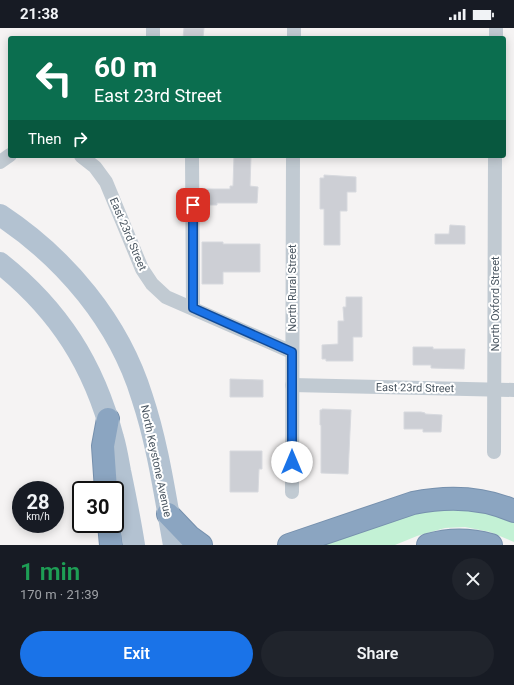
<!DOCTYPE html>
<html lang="en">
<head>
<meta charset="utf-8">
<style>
	body { margin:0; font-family:Roboto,sans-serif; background:#20242c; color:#f1f3f6; height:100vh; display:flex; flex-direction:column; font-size:15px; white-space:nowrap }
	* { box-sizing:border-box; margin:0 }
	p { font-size:13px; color:#9ea1a6 }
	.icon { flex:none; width:22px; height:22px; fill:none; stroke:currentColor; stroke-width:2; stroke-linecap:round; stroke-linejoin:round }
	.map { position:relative; height:517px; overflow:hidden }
	.sheet { display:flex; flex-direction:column; background:#171b24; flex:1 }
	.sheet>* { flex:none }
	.guide { position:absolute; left:8px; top:8px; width:498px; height:122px; border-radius:4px; box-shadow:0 2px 10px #0003; background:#0b6e4f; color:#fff; overflow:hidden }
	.speed { position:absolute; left:12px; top:453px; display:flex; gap:8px; font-size:20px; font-weight:700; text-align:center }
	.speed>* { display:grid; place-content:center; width:52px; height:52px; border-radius:50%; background:#171b24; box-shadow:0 2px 10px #0003; line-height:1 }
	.speed small { font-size:10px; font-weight:400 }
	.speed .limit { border:2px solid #111; border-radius:6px; background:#fff; color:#111 }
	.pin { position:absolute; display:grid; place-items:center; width:34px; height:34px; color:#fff; margin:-17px; border-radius:8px; box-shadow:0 2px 6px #0006 }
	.me { position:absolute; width:44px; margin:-22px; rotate:0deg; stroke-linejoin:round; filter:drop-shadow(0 0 3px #0008) }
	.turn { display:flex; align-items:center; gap:14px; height:84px; padding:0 20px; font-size:18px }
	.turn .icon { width:52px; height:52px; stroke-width:2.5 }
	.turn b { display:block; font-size:28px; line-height:34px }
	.then { display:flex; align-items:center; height:38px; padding:0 20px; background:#0003; gap:8px; font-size:15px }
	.round { display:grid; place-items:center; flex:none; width:42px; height:42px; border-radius:21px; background:#20242c }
	.headline { display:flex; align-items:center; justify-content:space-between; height:68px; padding:0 20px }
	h1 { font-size:24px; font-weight:600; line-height:30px; color:#1e9e55 }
	.button { display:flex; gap:8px; margin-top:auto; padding:8px 20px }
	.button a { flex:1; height:46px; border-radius:24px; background:#1a73e8; color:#fff; font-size:16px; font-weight:600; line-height:46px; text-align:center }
	.button a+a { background:#20242c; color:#f1f3f6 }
	.status { display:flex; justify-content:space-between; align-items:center; height:28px; padding:0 20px; background:#171b24; direction:ltr }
	.status svg { height:11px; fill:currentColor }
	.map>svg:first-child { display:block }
	.green { fill:#c3f1d5 }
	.building { fill:#cdcfd5; stroke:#d7d9de }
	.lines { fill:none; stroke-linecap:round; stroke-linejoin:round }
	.highway-casing { stroke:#7690ad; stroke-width:24 }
	.street { stroke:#c1cad2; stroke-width:14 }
	.primary { stroke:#b3c2d1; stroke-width:22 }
	.highway { stroke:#8ba5c1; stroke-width:22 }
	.route-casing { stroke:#114b97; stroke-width:10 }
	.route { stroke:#1a73e8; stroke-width:7 }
	.labels { text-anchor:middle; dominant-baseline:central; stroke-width:4; stroke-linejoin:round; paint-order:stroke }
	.street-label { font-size:11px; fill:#4a5661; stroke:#fff }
</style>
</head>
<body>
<div class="status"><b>21:38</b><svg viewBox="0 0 49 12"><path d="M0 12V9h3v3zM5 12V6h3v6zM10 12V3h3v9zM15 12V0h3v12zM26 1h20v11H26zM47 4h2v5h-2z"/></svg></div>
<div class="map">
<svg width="514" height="517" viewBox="0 0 514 517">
	<rect width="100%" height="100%" fill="#f5f3f3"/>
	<!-- green -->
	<path class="green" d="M446,476L514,489V514L490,504L465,499L445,500L417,508L395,517H312Z"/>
	<!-- building -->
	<g class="building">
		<path d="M184,0H204L203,10H183Z"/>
		<path d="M234,128H251L250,158L258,159L257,175H217V177H202V161H230V158H233Z"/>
		<path d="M324,147L356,149V164H347V183H340V217H324V181H320V150H324Z"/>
		<path d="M450,197L465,198V216H435V206H449Z"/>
		<path d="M202,214H223V216H260V244H223V256H202Z"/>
		<path d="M346,269H362V309H353V333H326V331H322V317L338,316V293H344L343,279H346Z"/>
		<path d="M413,319H433V321H465L464,341L431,340V337H413Z"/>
		<path d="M230,351L263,352V369H230Z"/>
		<path d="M322,381L351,382L348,446L321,445V397H320V382H322Z"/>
		<path d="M404,384H421L425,385V386L442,387L441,404H423V401H404Z"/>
		<path d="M230,423H262V441H259L258,464H230Z"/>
	</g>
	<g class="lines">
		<defs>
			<g id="highway">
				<path d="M106,462L103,418L108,391"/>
				<path d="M168,486L190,509L201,517"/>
				<path d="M109,496L111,517"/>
				<path d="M289,517L413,475C447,468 482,469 514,483"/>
				<path d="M428,517C448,511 470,511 491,517"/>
			</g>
		</defs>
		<!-- highway casing -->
		<use href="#highway" class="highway-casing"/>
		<!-- street -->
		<g class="street">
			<path d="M153,10V0"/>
			<path d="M294,10V0"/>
			<path d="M496,10V0"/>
			<path d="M81,128L95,139L106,154L142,241L152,256L166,269L292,324"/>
			<path d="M192,128L193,280"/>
			<path d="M0,134L10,127"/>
			<path d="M292,357L514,362"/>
			<path d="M494,424L495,128"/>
			<path d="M292,464L293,128"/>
		</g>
		<!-- primary -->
		<g class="primary">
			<path d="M0,187C65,230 119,294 142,369C158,417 165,468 174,517"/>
			<path d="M0,235C59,282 94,337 113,410C116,420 118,432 120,443C125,467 130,492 134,517"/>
		</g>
		<!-- highway -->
		<use href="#highway" class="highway"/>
	</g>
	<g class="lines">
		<defs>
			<path id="route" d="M193,177V280L292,324V434"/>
		</defs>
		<!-- route casing -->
		<use href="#route" class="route-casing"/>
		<!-- route -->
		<use href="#route" class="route"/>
	</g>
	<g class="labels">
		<!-- street labels -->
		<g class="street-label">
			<text transform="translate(128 206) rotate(67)">East 23rd Street</text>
			<text transform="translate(292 260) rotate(-90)">North Rural Street</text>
			<text transform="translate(495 276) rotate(-90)">North Oxford Street</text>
			<text transform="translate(415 360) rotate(1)">East 23rd Street</text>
			<text transform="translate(156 433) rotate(78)">North Keystone Avenue</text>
		</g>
	</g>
</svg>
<div class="speed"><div>28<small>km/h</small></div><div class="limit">30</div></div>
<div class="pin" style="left:193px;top:177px;background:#d93025"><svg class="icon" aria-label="arrive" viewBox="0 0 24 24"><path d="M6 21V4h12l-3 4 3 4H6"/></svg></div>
<svg class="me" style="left:292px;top:434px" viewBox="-20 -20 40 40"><circle r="19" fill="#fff"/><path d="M0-13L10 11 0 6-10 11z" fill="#1a73e8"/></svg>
<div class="guide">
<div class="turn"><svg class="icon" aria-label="left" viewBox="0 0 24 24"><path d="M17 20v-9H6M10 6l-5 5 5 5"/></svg><div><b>60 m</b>East 23rd Street</div></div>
<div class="then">Then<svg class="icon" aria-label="right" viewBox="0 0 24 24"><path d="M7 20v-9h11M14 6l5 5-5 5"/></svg></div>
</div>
</div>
<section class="sheet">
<div class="headline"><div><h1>1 min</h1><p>170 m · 21:39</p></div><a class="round"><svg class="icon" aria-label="close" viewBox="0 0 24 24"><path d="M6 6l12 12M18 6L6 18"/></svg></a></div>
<div class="button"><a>Exit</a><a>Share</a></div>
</section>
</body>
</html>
